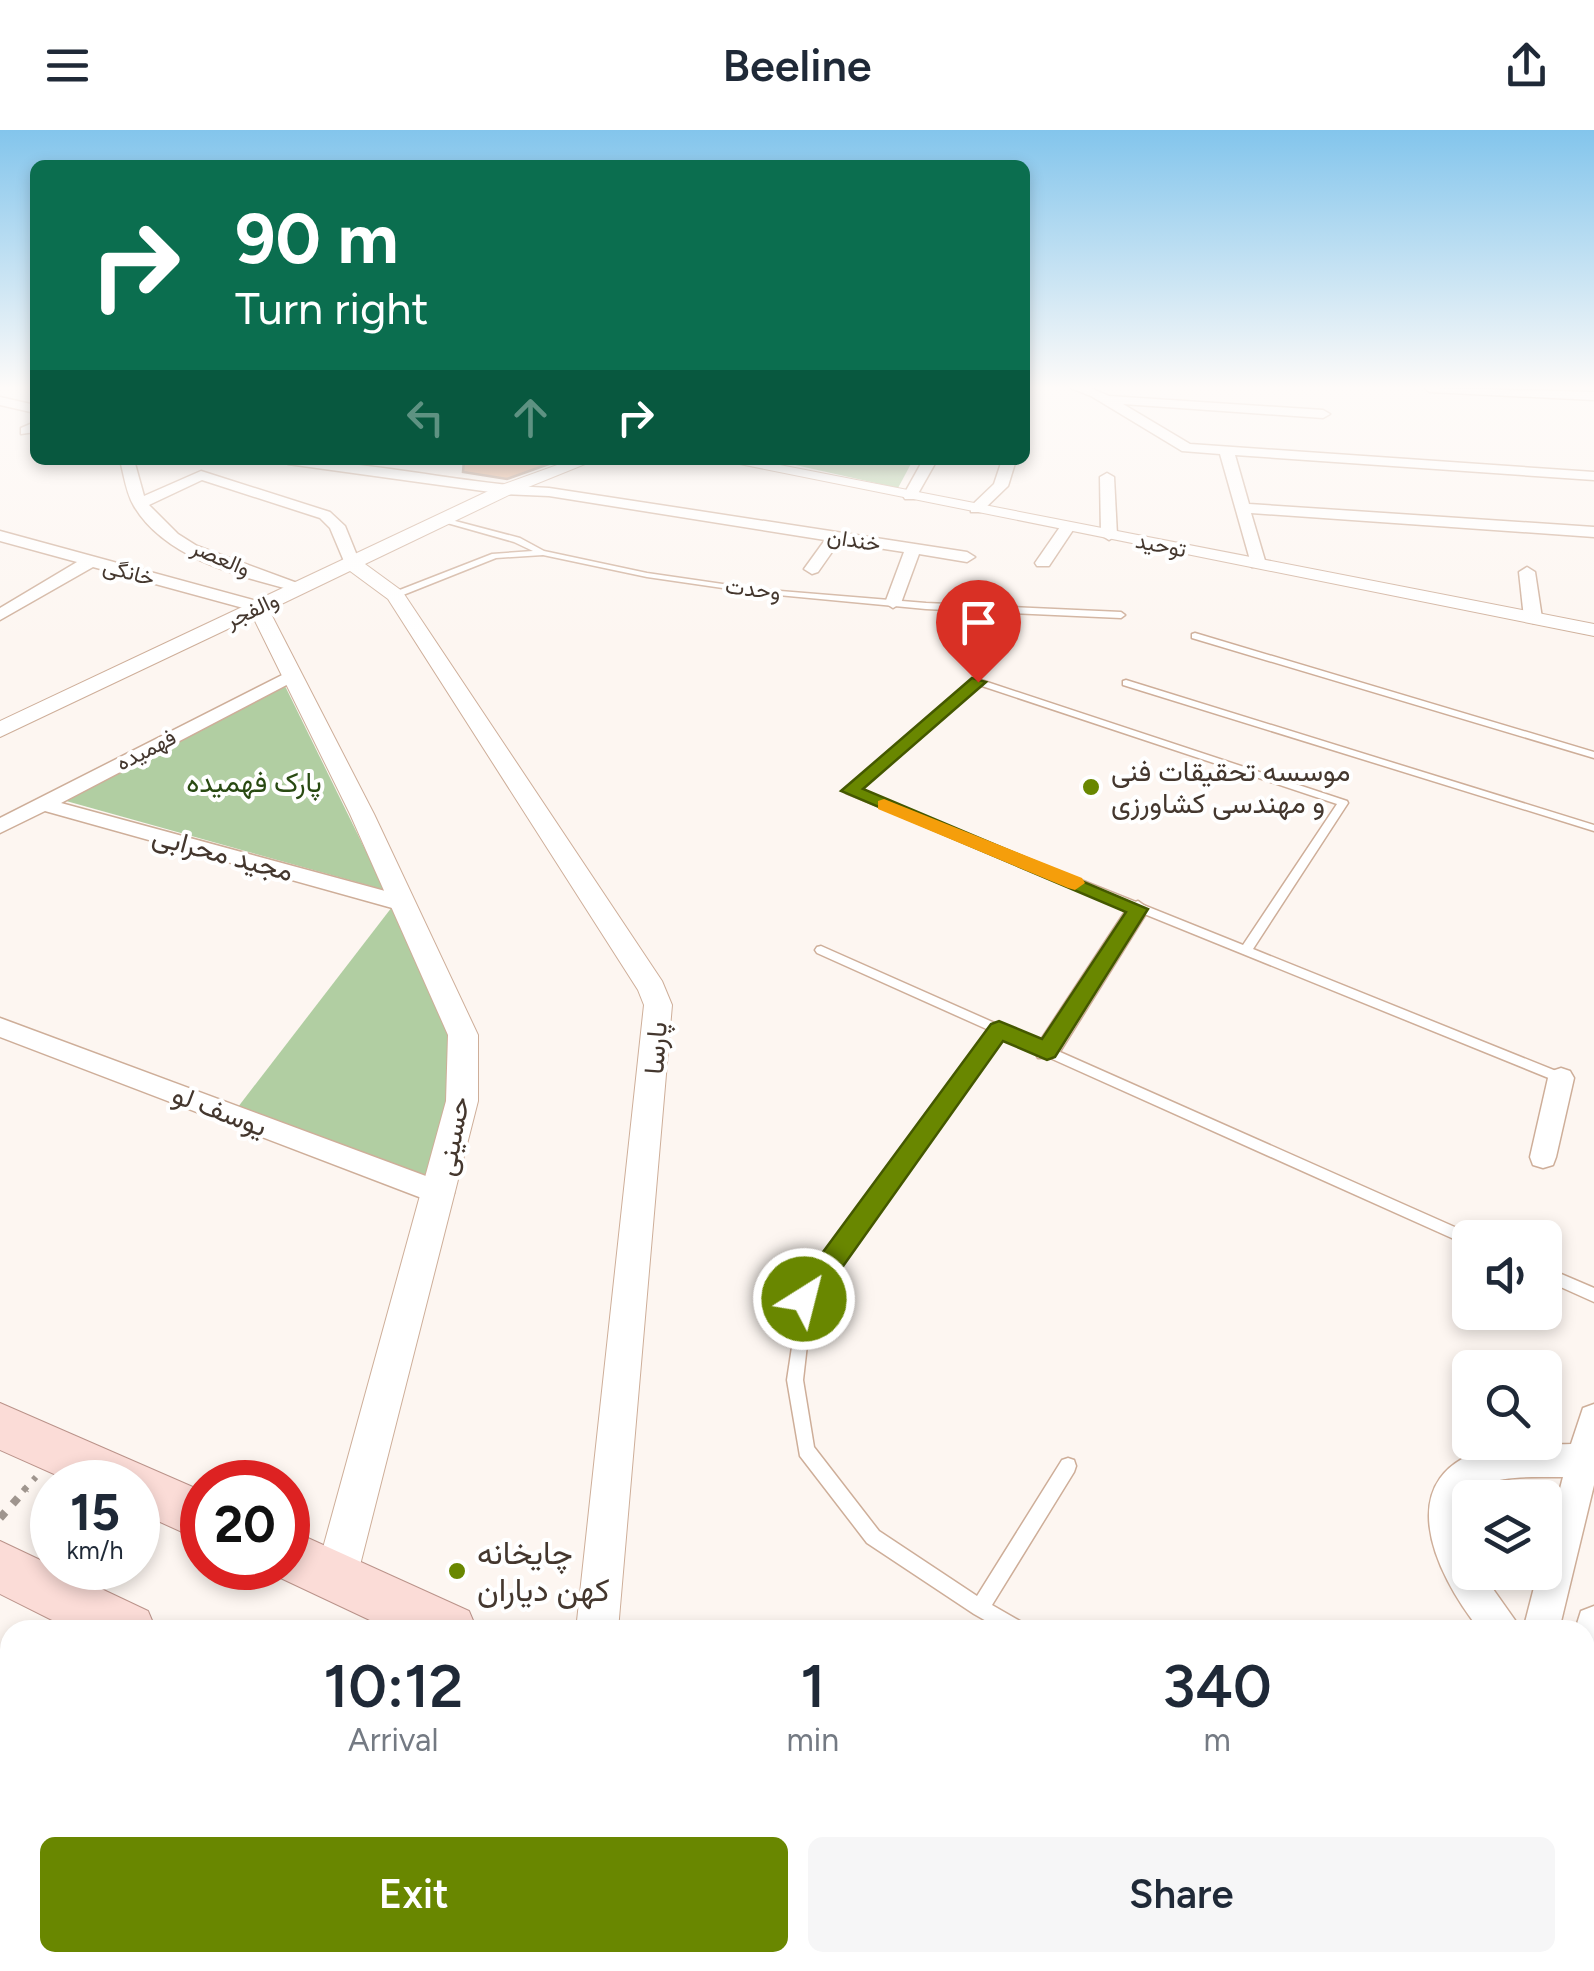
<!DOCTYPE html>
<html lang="en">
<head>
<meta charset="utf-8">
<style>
	body { margin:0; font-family:Figtree,Vazirmatn,sans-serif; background:#f6f6f7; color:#1f2937; height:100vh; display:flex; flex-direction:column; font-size:38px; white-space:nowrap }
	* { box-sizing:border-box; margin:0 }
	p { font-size:32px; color:#747a83 }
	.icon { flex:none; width:55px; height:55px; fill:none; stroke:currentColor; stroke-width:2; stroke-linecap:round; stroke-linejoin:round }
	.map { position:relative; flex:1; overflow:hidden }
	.sheet { position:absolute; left:0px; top:1490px; width:1595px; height:352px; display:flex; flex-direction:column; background:#fff; border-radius:30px 30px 0 0; box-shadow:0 5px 15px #0003 }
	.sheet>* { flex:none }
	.guide { position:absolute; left:30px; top:30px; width:1000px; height:305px; border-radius:15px; box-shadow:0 5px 15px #0003; background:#0b6e4f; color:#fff; overflow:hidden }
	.buttons { position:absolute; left:1452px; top:1090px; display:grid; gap:20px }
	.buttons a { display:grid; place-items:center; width:110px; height:110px; border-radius:15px; background:#fff; box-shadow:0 5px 15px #0003; font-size:50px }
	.speed { position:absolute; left:30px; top:1330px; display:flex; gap:20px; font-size:50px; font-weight:700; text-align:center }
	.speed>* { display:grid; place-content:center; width:130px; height:130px; border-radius:50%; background:#fff; box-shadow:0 5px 15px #0003; line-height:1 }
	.speed small { font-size:25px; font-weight:400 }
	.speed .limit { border:15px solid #d22; background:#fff; color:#111 }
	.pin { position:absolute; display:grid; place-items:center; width:85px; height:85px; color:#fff; margin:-102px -42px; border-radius:50% 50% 50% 0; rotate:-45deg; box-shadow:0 0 10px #0007 }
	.pin .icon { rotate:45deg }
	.me { position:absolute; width:110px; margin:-55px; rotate:36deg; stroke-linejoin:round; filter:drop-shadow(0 0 8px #0008) }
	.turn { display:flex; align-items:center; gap:35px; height:210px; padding:0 40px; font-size:45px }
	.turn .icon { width:130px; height:130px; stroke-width:2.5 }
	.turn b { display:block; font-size:70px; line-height:85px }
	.lanes { display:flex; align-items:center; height:95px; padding:0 40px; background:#0003; justify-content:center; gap:50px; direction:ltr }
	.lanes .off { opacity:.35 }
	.eta { display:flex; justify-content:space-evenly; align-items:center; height:170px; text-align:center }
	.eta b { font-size:60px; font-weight:600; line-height:70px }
	.button { display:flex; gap:20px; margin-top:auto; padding:20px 40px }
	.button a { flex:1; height:115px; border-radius:15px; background:#698700; color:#fff; font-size:40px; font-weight:600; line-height:115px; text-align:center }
	.button a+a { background:#f6f6f7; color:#1f2937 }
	header { display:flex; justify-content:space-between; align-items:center; height:130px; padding:0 40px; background:#fff; font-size:45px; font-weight:600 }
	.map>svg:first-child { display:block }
	.green { fill:#b1cea2 }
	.building { fill:#e6ab88; stroke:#b99885; stroke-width:2.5 }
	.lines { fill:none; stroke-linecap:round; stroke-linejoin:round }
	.service-casing { stroke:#ceae99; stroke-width:3 }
	.minor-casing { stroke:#ceae99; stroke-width:3 }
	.tertiary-casing { stroke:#ceae99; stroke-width:2 }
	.primary-casing { stroke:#ba938a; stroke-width:2 }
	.path-far1 { stroke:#9f958e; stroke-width:6; stroke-dasharray:6 9; stroke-linecap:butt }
	.path { stroke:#9f958e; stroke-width:8; stroke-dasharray:8 11; stroke-linecap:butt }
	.service { fill:#fff; fill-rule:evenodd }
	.minor { fill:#fff; fill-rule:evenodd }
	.tertiary { fill:#fff; fill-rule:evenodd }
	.primary { fill:#fbdcd7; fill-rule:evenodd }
	.route { fill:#698700; stroke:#445800; stroke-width:2.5 }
	.slow { fill:#f59e0b }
	.poi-dot { fill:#698700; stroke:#fff; stroke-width:4 }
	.labels { text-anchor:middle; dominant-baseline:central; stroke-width:8; stroke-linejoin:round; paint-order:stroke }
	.far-street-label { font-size:22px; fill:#44372e; stroke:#fff }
	.poi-label { font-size:28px; fill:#44372e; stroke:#fff; text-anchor:start }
	.park-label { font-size:28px; fill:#294a12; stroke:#fff }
	.street-label { font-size:28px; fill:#44372e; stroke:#fff }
	.near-poi-label { font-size:32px; fill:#44372e; stroke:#fff; text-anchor:start }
</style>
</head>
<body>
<header><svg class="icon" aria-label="menu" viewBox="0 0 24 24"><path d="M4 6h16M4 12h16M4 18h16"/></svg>Beeline<svg class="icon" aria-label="share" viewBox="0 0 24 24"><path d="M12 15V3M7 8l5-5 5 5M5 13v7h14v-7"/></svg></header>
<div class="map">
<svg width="1594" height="1841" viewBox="0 0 1594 1841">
	<rect width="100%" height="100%" fill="#fdf6f1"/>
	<!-- green -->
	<g class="green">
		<path d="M773,330H913L898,358Z"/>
		<path d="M285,556L385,760L59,669Z"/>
		<path d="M392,777L454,906V970L432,1050L238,977Z"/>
	</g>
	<!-- building -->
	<path class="building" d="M464,330H560L507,349L463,342Z"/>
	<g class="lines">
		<defs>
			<g id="service">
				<path d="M440,387L520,408L544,421L647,443L757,459L926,473L1121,482L1125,485L1121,488L926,479L757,463L647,447L543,425L496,428L398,467H392V463L492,424L533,421L514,412L440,391Z"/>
				<path d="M1195,503L1594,622V628L1192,508V504Z"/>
				<path d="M978,549L1347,671L1348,673L1253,819L1566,945L1567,948L1566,951H1556L846,663V659ZM979,555L1337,674L1243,815L857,660Z"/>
				<path d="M1126,550L1594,695V701L1123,555V551Z"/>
				<path d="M821,816L1475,1106L1476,1108H1470V1116L1465,1114L1001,906L812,1171L803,1250L814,1317L879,1401L977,1466L1062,1330L1068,1328L1074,1330L1076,1336L1074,1342L992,1475L1025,1494L1028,1500H1002L974,1484L867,1413L800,1326L787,1250L800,1164L991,901L817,823L815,820L817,817Z"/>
				<path d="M1545,1137L1594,1158V1172L1545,1150Z"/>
			</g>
			<g id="minor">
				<path d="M1071,258H1091L1109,266L1323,280L1330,284L1323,288L1123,274L1190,314L1594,342V350L1235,325L1249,374L1594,397V407L1251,383L1266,434L1252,437L1220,324L1182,321L1091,266Z"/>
				<path d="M1424,258L1594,262V270L1430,262Z"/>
				<path d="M0,267L35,275V283L0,275Z"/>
				<path d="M35,292V302L21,304V298Z"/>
				<path d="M120,330H134L144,366L201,341L330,382L345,396L360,433L346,436L330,398L320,388L202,350L149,375L178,404L197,416L308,457L300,462C243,447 166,430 134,376C126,363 124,345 120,330Z"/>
				<path d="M281,330C371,330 459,354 549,358L967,422L975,427L967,432L919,424L901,473L893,478L885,473L904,422L839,412L818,442L812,444L804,439L825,410L549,366L505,364L288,334Z"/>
				<path d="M923,330H937L915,369H905L903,366Z"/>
				<path d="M1002,330H1016L1008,356L981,382H971V376L994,354Z"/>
				<path d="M1107,343L1114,347L1117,405L1109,410L1101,405L1100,347Z"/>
				<path d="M1062,394L1075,397L1049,436H1037L1035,433Z"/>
				<path d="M0,401L264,473L266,477L258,482L93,437L0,490V478L77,432L0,411Z"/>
				<path d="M1527,437L1535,442L1542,488L1533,493L1524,488L1519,442Z"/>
				<path d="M292,540L301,545L298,549L61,673L411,768L414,773L411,778L403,781L45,681L0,703V688Z"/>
				<path d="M1138,771L1149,779L1056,928H1038L1034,921L1038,914L1130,774Z"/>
				<path d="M0,888L450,1055L454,1063L450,1071L440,1075L0,907Z"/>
				<path d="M1561,938L1570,941L1574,948L1556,1027L1553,1035L1543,1038L1533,1035L1530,1027L1548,948L1552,941Z"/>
				<path d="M1594,1274V1355L1559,1500H1523L1538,1442H1545V1416L1563,1347C1529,1348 1466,1340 1460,1387C1458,1406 1470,1423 1470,1442H1481L1522,1500H1480C1434,1443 1387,1342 1494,1317C1518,1312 1547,1315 1571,1314L1583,1278Z"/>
				<path d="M1594,1476V1547L1585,1551V1500H1575L1581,1481Z"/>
				<path d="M1427,1832H1469L1466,1841H1424Z"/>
				<path d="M1527,1832H1569L1571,1841H1529Z"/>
			</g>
			<g id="tertiary">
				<path d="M571,330H595L511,364L365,434L402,461L662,851L672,875L618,1500H576L644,875L638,860L388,469L350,441L269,480L374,684L478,905V971L357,1447L351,1462L336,1468L321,1462L315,1447L446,971L448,905L350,684L253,487L0,607V591L499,356Z"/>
				<path d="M720,330H754L1594,494V506Z"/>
				<path d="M519,1832H569L568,1841H518Z"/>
				<path d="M690,1832H752L748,1841H687Z"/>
			</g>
			<g id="primary">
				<path d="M0,1273L202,1361V1411L138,1382V1352H72L0,1320Z"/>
				<path d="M288,1399L469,1481L477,1500H391L270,1443L267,1438H288Z"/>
				<path d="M0,1411L148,1481L156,1500H72L0,1464Z"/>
				<path d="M843,1832H923L926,1841H846Z"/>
				<path d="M1143,1832H1221L1224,1841H1146Z"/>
			</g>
		</defs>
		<!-- service casing -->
		<use href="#service" class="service-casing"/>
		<!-- minor casing -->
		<use href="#minor" class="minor-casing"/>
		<!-- tertiary casing -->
		<use href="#tertiary" class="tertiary-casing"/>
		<!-- primary casing -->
		<use href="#primary" class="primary-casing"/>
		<!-- path-far1 -->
		<path class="path-far1" d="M23,1361L36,1347"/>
		<!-- path -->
		<g class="path">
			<path d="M0,1388L26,1359"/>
			<path d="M989,1841L991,1832"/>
		</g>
		<!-- service -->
		<use href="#service" class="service"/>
		<!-- minor -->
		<use href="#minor" class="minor"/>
		<!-- tertiary -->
		<use href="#tertiary" class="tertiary"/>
		<!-- primary -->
		<use href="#primary" class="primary"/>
	</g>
	<!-- sky -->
	<linearGradient id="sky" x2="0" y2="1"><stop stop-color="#83c5ec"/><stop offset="0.5" stop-color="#fefbf9"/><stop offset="1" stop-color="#fefbf9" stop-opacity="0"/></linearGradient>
	<rect width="1594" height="515" fill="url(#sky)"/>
	<!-- route -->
	<path class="route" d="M972,548L986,552L863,659L1148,779L1055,927L1047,930L1003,911L814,1177L804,1181L795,1177L791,1169L795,1160L991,894L999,891L1042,909L1126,782L841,661Z"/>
	<!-- slow -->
	<path class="slow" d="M884,669L1082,748L1085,753L1075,760L1068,758L878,679V671Z"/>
	<!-- markers -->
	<g class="poi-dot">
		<circle cx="1091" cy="657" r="10"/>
		<circle cx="457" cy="1441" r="10"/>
	</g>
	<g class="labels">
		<!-- far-street labels -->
		<g class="far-street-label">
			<text transform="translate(854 410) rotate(9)">خندان</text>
			<text transform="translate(1161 415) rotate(11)">توحید</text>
			<text transform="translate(221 428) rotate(23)">والعصر</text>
			<text transform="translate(129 442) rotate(15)">خانگی</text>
			<text transform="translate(753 459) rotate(7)">وحدت</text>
			<text transform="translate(252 480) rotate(-25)">والفجر</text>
			<text transform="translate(146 620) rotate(-27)">فهمیده</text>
		</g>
		<!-- poi labels -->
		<g class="poi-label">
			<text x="1111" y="641">موسسه تحقیقات فنی<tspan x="1111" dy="32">و مهندسی کشاورزی</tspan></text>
		</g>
		<!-- park labels -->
		<g class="park-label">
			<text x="254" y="652">پارک فهمیده</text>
		</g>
		<!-- street labels -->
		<g class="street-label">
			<text transform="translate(223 723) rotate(15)">مجید محرابی</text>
			<text transform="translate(655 918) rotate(-86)">پارسا</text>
			<text transform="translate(220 980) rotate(21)">یوسف لو</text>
			<text transform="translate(452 1006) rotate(-79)">حسینی</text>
		</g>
		<!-- near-poi labels -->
		<g class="near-poi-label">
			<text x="477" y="1423">چایخانه<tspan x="477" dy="37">کهن دیاران</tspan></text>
		</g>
	</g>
</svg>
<div class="buttons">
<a><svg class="icon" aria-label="sound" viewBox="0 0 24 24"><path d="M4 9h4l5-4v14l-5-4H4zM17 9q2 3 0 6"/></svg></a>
<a><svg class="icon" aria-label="search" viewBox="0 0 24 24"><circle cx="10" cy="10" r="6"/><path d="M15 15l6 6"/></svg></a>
<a><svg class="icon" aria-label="layers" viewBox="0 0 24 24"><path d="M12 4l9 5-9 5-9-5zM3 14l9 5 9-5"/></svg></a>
</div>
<div class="speed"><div>15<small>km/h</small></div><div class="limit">20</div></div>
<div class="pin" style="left:978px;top:552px;background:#d93025"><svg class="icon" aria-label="arrive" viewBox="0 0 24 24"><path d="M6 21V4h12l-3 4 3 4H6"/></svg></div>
<svg class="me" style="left:804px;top:1169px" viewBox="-20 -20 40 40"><circle r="17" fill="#698700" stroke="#fff" stroke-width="3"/><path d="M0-11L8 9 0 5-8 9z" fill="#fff"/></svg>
<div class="guide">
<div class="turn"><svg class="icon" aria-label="right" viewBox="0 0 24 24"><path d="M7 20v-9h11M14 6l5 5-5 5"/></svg><div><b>90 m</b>Turn right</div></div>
<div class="lanes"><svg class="icon off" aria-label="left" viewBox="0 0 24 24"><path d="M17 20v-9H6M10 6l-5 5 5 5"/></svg><svg class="icon off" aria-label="ahead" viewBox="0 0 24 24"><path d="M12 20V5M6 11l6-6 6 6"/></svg><svg class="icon" aria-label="right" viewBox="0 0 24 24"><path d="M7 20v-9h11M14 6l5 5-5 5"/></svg></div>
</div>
<section class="sheet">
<div class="eta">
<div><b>10:12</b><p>Arrival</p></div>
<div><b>1</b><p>min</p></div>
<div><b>340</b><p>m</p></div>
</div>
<div class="button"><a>Exit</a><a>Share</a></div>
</section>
</div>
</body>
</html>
